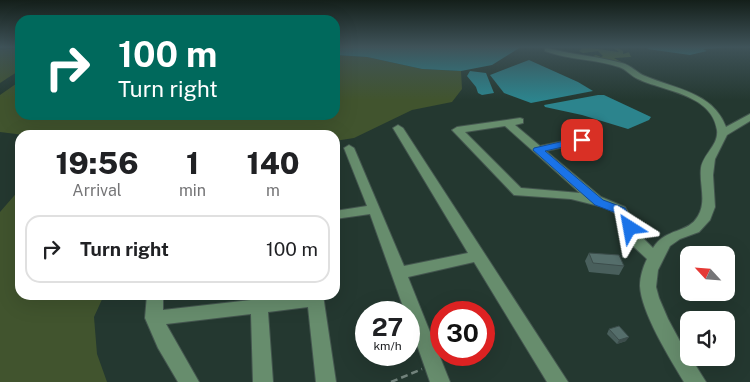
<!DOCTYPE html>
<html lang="en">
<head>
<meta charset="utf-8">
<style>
	body { margin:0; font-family:"Public Sans",sans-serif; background:#f6f6f6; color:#202124; height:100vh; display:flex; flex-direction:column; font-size:19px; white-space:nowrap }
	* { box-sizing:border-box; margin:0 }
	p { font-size:16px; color:#757577 }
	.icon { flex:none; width:28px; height:28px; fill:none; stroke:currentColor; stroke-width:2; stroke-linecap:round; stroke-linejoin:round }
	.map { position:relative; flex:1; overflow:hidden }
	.drawer { position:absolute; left:15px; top:130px; width:325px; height:170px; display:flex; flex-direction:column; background:#fff; border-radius:15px; box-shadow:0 5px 20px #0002 }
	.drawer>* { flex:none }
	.banner { position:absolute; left:15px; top:15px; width:325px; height:105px; border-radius:15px; box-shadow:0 5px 20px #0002; background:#00695c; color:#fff; overflow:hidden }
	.needle { width:32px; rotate:296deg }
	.controls { position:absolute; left:680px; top:246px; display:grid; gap:10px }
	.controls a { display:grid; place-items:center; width:55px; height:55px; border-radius:10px; background:#fff; box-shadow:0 5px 20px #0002; font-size:25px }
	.speed { position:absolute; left:355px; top:301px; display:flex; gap:10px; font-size:25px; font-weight:700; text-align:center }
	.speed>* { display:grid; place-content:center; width:65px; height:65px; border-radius:50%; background:#fff; box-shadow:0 5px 20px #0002; line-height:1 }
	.speed small { font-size:12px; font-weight:400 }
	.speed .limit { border:8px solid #d22; background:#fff; color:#111 }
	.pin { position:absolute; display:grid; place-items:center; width:42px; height:42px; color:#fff; margin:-21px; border-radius:10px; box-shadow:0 2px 8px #0006 }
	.me { position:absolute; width:55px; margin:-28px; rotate:326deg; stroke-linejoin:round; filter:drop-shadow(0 0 4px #0008) }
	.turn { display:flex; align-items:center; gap:18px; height:105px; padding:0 20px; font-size:22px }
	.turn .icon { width:65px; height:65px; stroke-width:2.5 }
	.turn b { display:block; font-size:35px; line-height:42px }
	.eta { display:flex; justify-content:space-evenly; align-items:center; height:85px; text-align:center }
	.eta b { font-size:30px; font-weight:800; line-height:35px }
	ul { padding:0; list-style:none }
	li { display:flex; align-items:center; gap:15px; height:68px; margin:0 10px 8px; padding:0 10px; border:2px solid #e0e0e0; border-radius:15px }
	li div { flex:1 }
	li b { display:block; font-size:19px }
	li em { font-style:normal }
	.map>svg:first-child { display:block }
	.green { fill:#41542e }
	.forest { fill:#4f6834 }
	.water { fill:#2c848d }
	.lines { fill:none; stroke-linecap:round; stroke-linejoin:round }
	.minor-casing { stroke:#44564f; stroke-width:2 }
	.path { stroke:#74857e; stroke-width:2.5; stroke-dasharray:7 4; stroke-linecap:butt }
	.minor { fill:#678d6d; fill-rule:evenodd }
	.wall { fill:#495f5c }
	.shaded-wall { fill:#3c4d4b }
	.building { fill:#556e6b; stroke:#3c4d4b }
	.route { fill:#1a73e8; stroke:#114b97 }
</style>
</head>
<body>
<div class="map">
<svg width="750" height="382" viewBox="0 0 750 382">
	<rect width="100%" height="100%" fill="#243830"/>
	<!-- green -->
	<g class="green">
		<path d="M11,49H20V70L0,83V50Z"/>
		<path d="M335,55L367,57L422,69L461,71L462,89L452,102L412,110L354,138L335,141V135H24L0,132V95L20,81V115H335Z"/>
		<path d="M20,189V295H104L94,317L97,354L107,382H0V212Z"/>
	</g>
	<!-- forest -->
	<path class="forest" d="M584,47L619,52L612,47L627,49L618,48L623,51V54L629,52L631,57L614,58L623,63L590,57L596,55L601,57L603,56L598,51L583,53L579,51Z"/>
	<!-- water -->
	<g class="water">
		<path d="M521,47L492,65L461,71L422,69L367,57L335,55V48Z"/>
		<path d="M650,47H737L703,49L707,51L690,55L647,49Z"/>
		<path d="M529,60L578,82L593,91L531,103L504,93L490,75Z"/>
		<path d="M470,71L486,73L494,93L482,95L478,93L476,87L467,76Z"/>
		<path d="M598,95H604L651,117L649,120L628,129L582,115L545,107L544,105Z"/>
	</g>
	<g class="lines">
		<defs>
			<g id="minor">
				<path d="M547,48C572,55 598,56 622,63C631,65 637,73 645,76C675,89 713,92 726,127L750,114V121L727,135L715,159L713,175L715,207L710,220L699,232L680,239L670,246L658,270L656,287L659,298L668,319L689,358H691L706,382H684C670,359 641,312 640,286C640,277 643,267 647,259L634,247L617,215L607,208L571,199L514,195L452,130L457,127L520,118L523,119V123L515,125L540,146L597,134L601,135L602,137L601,139L546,151L601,197L625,207L644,239L653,248C666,227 688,234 698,216C707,201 699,184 701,168C703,154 719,145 717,130C712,94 663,91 638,79C631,76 626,69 619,67C596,59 569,60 545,51V49ZM505,126L580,193L521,188L465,132Z"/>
				<path d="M398,125L403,128L568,382H547L474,262L408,277L450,382H430L409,322V312H405L370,214L335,219V211L367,206L344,148L349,145L354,148L404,266L468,253L393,128Z"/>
				<path d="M147,295H163V310L251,300V295H267V298L292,295H323L336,382H316L308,307L268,312L273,382H253L251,314L166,324L199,382H178L158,348L145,318Z"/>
			</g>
		</defs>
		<!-- minor casing -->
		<use href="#minor" class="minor-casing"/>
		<!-- path -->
		<path class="path" d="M391,382L422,369"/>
		<!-- minor -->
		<use href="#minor" class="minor"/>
	</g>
	<!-- wall -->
	<g class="wall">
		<path d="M589,253L624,266L619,275L589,272L585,261Z"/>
		<path d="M609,329L626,341L617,344L607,334Z"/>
	</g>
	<!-- shaded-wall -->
	<path class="shaded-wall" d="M629,337L626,341L617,344L619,340Z"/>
	<!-- building -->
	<g class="building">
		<path d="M589,253L619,255L624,266L593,263Z"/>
		<path d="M619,326L629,337L619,340L609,329Z"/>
	</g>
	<!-- sky -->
	<linearGradient id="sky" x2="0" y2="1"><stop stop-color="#141f1a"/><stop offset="0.47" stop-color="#3f5359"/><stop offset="1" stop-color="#3f5359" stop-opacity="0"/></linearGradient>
	<rect width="750" height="100" fill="url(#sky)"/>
	<!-- route -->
	<path class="route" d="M582,137L587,140L585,142L545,151L603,200L625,208L636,228L634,232H625L616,213L595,205L533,150L534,148Z"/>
</svg>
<div class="controls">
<a><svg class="needle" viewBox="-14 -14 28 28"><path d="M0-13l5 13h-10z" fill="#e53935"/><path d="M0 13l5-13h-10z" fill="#757577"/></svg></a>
<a><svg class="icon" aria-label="sound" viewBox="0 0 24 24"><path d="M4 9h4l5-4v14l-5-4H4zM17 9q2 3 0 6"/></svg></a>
</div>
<div class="speed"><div>27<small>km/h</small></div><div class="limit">30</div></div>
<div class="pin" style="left:582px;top:140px;background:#d93025"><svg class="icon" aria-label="arrive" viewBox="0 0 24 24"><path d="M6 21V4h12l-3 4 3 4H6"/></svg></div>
<svg class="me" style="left:630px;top:228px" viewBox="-20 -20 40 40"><path d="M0-17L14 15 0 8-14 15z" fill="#1a73e8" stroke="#fff" stroke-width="4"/></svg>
<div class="banner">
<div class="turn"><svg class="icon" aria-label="right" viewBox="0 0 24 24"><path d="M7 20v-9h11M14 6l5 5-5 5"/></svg><div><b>100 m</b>Turn right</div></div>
</div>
<section class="drawer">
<div class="eta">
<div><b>19:56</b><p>Arrival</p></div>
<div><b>1</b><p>min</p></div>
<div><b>140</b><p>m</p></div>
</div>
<ul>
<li><svg class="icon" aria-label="right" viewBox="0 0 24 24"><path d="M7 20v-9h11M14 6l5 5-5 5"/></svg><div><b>Turn right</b></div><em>100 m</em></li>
</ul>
</section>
</div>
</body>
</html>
